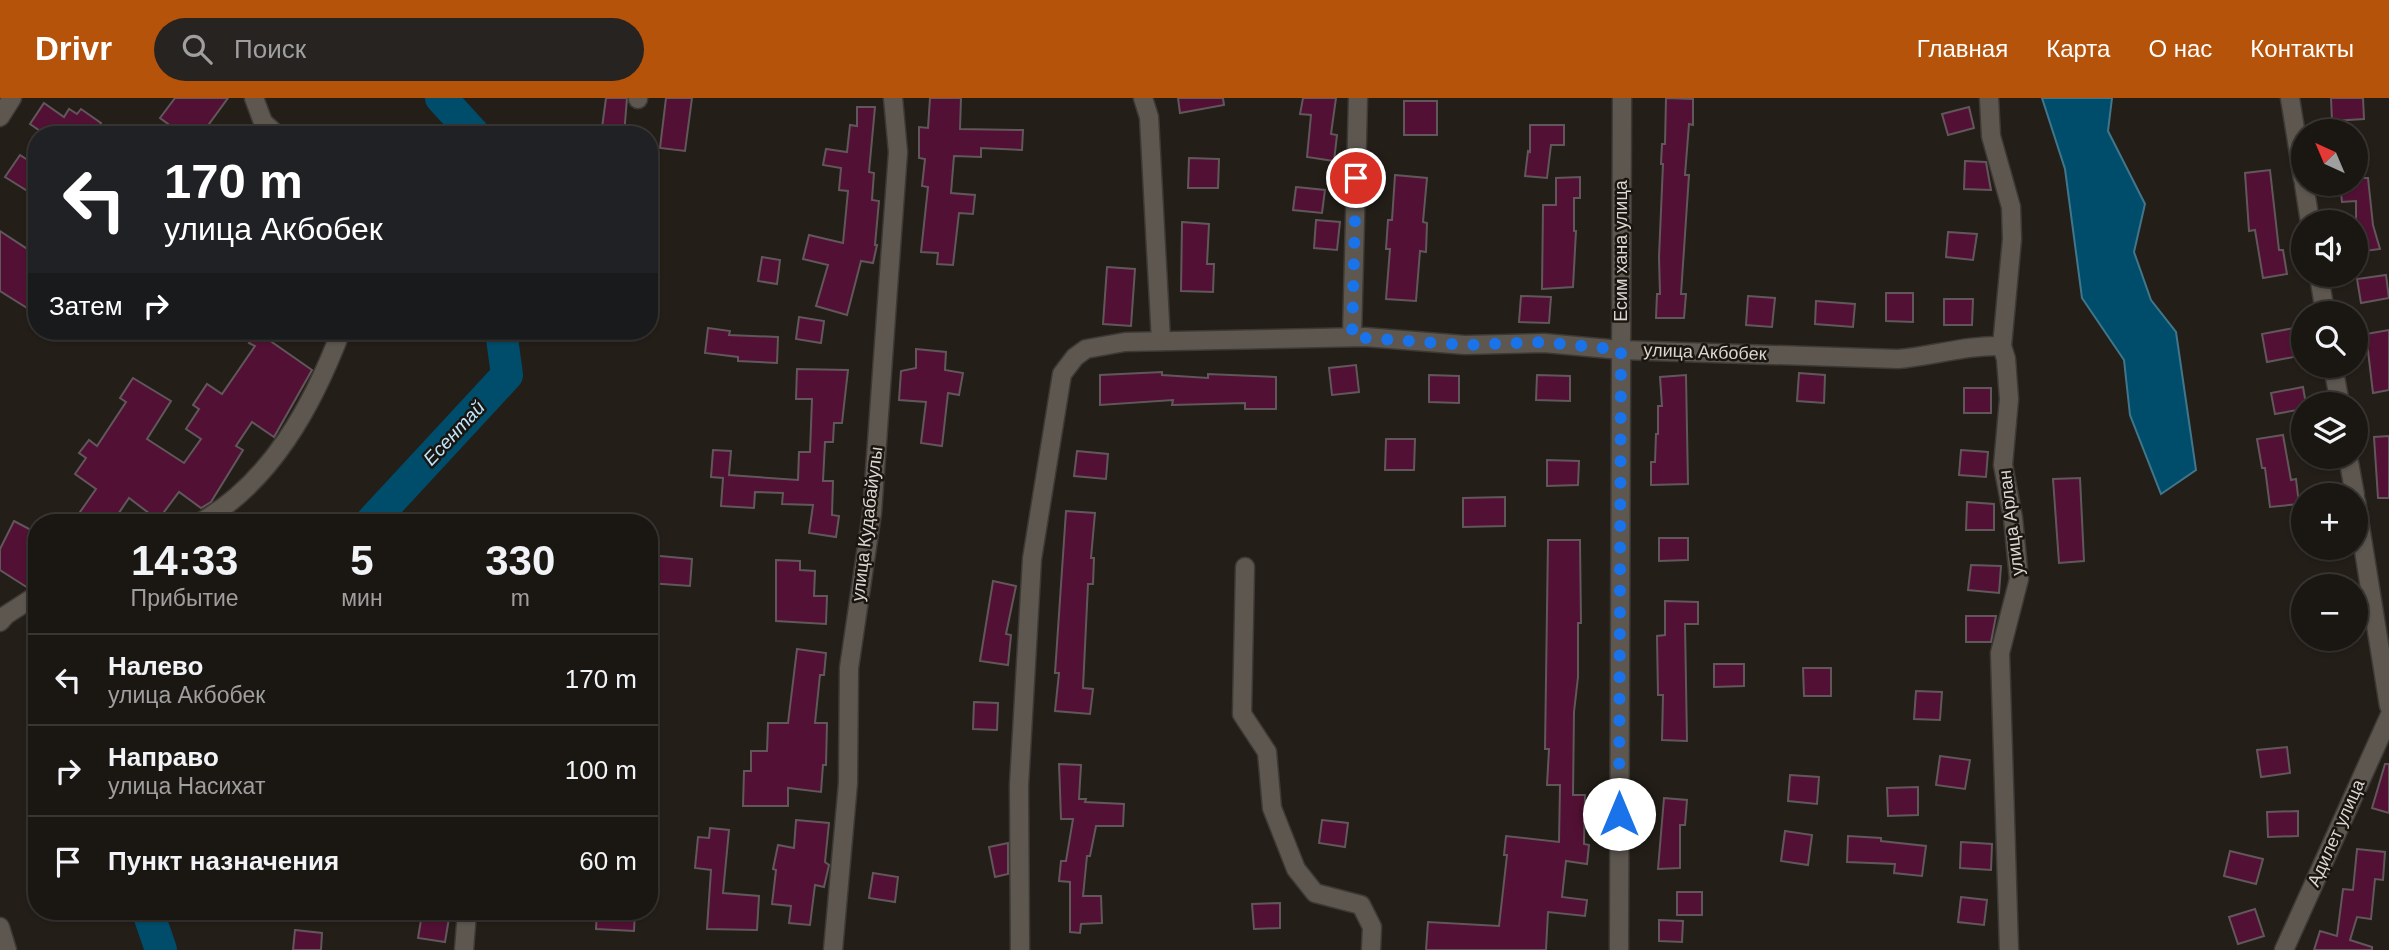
<!DOCTYPE html>
<html lang="ru">
<head>
<meta charset="utf-8">
<style>
	body { margin:0; font-family:Helvetica,sans-serif; background:#272320; color:#f1f3f6; height:100vh; display:flex; flex-direction:column; font-size:26px; white-space:nowrap }
	* { box-sizing:border-box; margin:0 }
	p { font-size:23px; color:#9f9f9f }
	.icon { flex:none; width:38px; height:38px; fill:none; stroke:currentColor; stroke-width:2; stroke-linecap:round; stroke-linejoin:round }
	.map { position:relative; flex:1; overflow:hidden }
	.sheet { position:absolute; left:28px; top:416px; width:630px; height:406px; display:flex; flex-direction:column; background:#1a1612; border-radius:28px; box-shadow:0 2px 5px #0004,0 0 0 2px #383532 }
	.sheet>* { flex:none }
	.hud { position:absolute; left:28px; top:28px; width:630px; height:214px; border-radius:28px; box-shadow:0 2px 5px #0004,0 0 0 2px #383532; background:#202124; color:#fff; overflow:hidden }
	.needle { width:46px; rotate:316deg }
	.tools { position:absolute; left:2291px; top:21px; display:grid; gap:14px }
	.tools a { display:grid; place-items:center; width:77px; height:77px; border-radius:50%; background:#1a1612; box-shadow:0 2px 5px #0004,0 0 0 2px #383532; font-size:35px }
	.pin { position:absolute; display:grid; place-items:center; width:60px; height:60px; color:#fff; margin:-30px; border:4px solid #fff; border-radius:50%; box-shadow:0 2px 7px #0007 }
	.me { position:absolute; width:77px; margin:-38px; rotate:0deg; stroke-linejoin:round; filter:drop-shadow(0 0 5px #0008) }
	.turn { display:flex; align-items:center; gap:24px; height:147px; padding:0 21px; font-size:32px }
	.turn .icon { width:91px; height:91px; stroke-width:2.5 }
	.turn b { display:block; font-size:49px; line-height:60px }
	.then { display:flex; align-items:center; height:66px; padding:0 21px; background:#0003; gap:14px; font-size:26px }
	.eta { display:flex; justify-content:space-evenly; align-items:center; height:119px; text-align:center }
	.eta b { font-size:42px; font-weight:600; line-height:49px }
	ul { padding:0; list-style:none }
	li { display:flex; align-items:center; gap:21px; height:91px; padding:0 21px; border-top:2px solid #383532 }
	li div { flex:1 }
	li b { display:block; font-size:26px }
	li em { font-style:normal }
	header { display:flex; align-items:center; gap:42px; box-sizing:border-box; height:98px; padding:0 35px; background:#b45309; color:#fff }
	header strong { font-size:33px }
	nav { display:flex; gap:38px; margin-inline-start:auto; font-size:24px }
	.search { width:490px; height:63px; background:#272320; display:flex; align-items:center; gap:18px; box-sizing:border-box; padding:0 24px; border-radius:38px; color:#9f9f9f; font-size:26px }
	.map>svg:first-child { display:block }
	.water { fill:#004d6b; stroke:#41768a; stroke-width:2 }
	.lines { fill:none; stroke-linecap:round; stroke-linejoin:round }
	.river { stroke:#004d6b; stroke-width:32 }
	.building { fill:#521134; stroke:#61575b; stroke-width:2 }
	.minor-casing { stroke:#3d3935; stroke-width:21 }
	.minor { stroke:#5d5750; stroke-width:18 }
	.route { stroke:#1a73e8; stroke-width:12; stroke-dasharray:0 21.6 }
	.labels { text-anchor:middle; dominant-baseline:central; stroke-width:5; stroke-linejoin:round; paint-order:stroke }
	.street-label { font-size:18px; fill:#dad6d2; stroke:#1a150f }
	.water-label { font-size:19px; font-style:italic; fill:#bde5fc; stroke:#1a150f }
</style>
</head>
<body>
<header>
<strong>Drivr</strong>
<div class="search"><svg class="icon" aria-label="search" viewBox="0 0 24 24"><circle cx="10" cy="10" r="6"/><path d="M15 15l6 6"/></svg>Поиск</div>
<nav><a>Главная</a><a>Карта</a><a>О нас</a><a>Контакты</a></nav>
</header>
<div class="map">
<svg width="2389" height="852" viewBox="0 0 2389 852">
	<rect width="100%" height="100%" fill="#231e18"/>
	<!-- water -->
	<path class="water" d="M2042,0H2112L2108,33L2145,106L2134,154L2151,202L2176,234L2196,372L2161,396L2130,317L2124,262L2082,200L2065,71Z"/>
	<g class="lines">
		<!-- river -->
		<g class="river">
			<path d="M441,0L475,37"/>
			<path d="M370,425L507,277L501,233"/>
			<path d="M148,814L161,852"/>
		</g>
	</g>
	<!-- building -->
	<g class="building">
		<path d="M175,0H228L201,37H183L160,20Z"/>
		<path d="M606,0H627L624,37H601Z"/>
		<path d="M666,0H692L685,53L660,50Z"/>
		<path d="M930,0H961L960,31L1023,32L1022,52L981,50V59L954,58L951,95L975,97L973,116L959,115L953,167L937,166L938,155L921,154L928,89L922,88L925,61L919,60V29L928,30Z"/>
		<path d="M1178,0H1223L1224,7L1180,15Z"/>
		<path d="M1303,0H1336L1331,36L1337,37L1334,63L1307,59L1311,17L1300,16Z"/>
		<path d="M1666,0L1693,1V27L1689,26L1685,77H1689L1681,196H1686L1684,220H1656L1657,196H1660L1659,159L1663,66H1661L1662,46H1665Z"/>
		<path d="M2331,0H2363L2364,21L2332,23Z"/>
		<rect x="1404" y="3" width="33" height="34"/>
		<path d="M44,5L64,19L69,11L77,16L81,11L101,25L93,37H46L30,26Z"/>
		<path d="M857,9H875L869,74L874,75L872,102L879,103L875,147H877L873,165L861,163L847,217L816,208L828,167L803,161L809,137L843,145L848,93L839,92L841,70L823,67L826,51L847,54L850,27L857,28Z"/>
		<path d="M1969,9L1974,30L1948,37L1942,16Z"/>
		<path d="M1530,27H1564V47H1551L1547,80L1525,78L1528,53L1530,54Z"/>
		<path d="M20,57L37,68V99L5,79Z"/>
		<path d="M1189,60L1219,61L1218,90H1188Z"/>
		<path d="M1965,63L1986,64L1991,92L1964,91Z"/>
		<path d="M2270,72L2279,152H2283L2287,176L2263,180L2255,132L2249,133L2245,75Z"/>
		<path d="M1395,77L1427,80L1423,124L1427,125L1426,154L1420,153L1416,203L1386,201L1390,151H1386L1388,122H1392Z"/>
		<path d="M1580,79V100H1574V133H1576L1573,189L1542,191L1543,107H1556V80Z"/>
		<path d="M2356,80H2368L2373,127L2380,151L2356,154V103L2342,104L2340,86H2356Z"/>
		<path d="M1296,89L1325,92L1322,115L1293,112Z"/>
		<path d="M1316,122L1340,124L1337,152L1314,150Z"/>
		<path d="M1182,124L1209,126L1207,166H1214L1213,194L1181,193Z"/>
		<path d="M0,133L26,150L37,133V165L30,175L37,179V196L27,210L0,193Z"/>
		<path d="M1948,134L1977,136L1973,162L1946,159Z"/>
		<path d="M762,159L780,162L777,186L758,183Z"/>
		<path d="M1107,169L1135,171L1131,228L1103,226Z"/>
		<path d="M2386,177L2389,200L2361,205L2357,181Z"/>
		<path d="M1886,195H1913V224L1886,223Z"/>
		<path d="M1521,198L1551,199L1549,225L1519,224Z"/>
		<path d="M1748,198L1775,200L1772,229L1746,227Z"/>
		<path d="M1944,201H1973L1972,227H1944Z"/>
		<path d="M1816,203L1855,206L1853,229L1815,226Z"/>
		<path d="M799,219L824,223L821,245L796,241Z"/>
		<path d="M708,230L730,233L729,237L778,239L777,265L738,263V259L705,255Z"/>
		<path d="M2294,230L2299,258L2267,264L2262,236Z"/>
		<path d="M2389,232V292L2373,295L2366,236Z"/>
		<path d="M257,233H275L269,242L312,272L274,339L252,324L236,348L243,352L211,404L201,410L179,394L158,422L129,400L112,425H96L80,414L96,391L75,376L86,360L79,355L89,342L97,348L126,304L120,300L133,280L171,303L147,341L184,365L201,341L186,331L199,311L193,307L207,286L222,296L255,248L249,245Z"/>
		<path d="M916,251L946,254L945,272L963,275L959,297L948,295L942,348L921,345L926,304L899,302L901,273L916,270Z"/>
		<path d="M1356,267L1359,294L1332,297L1329,270Z"/>
		<path d="M797,271L848,272L842,325H834L833,344H825L823,383H833L832,417L839,418L836,439L809,435L813,407L782,406L783,395L755,394L754,410L721,408L723,380L711,379L713,352L731,353L729,377L798,382L799,354H810L812,301H796Z"/>
		<path d="M1162,274V277L1208,280V276L1276,279V311H1245V305L1172,307L1173,302L1100,307V277Z"/>
		<path d="M1799,275L1825,277L1824,305L1797,303Z"/>
		<path d="M1429,277L1459,278V305L1429,304Z"/>
		<path d="M1537,277L1570,278V303L1536,302Z"/>
		<path d="M1686,277L1688,386L1651,387V364H1655L1656,336H1658V308H1662L1660,279Z"/>
		<path d="M2303,289L2306,306H2303V311L2275,316L2271,295Z"/>
		<rect x="1964" y="290" width="27" height="25"/>
		<path d="M2283,337L2291,382L2296,381L2299,406L2270,409L2265,370H2262L2257,341Z"/>
		<path d="M2389,338V400H2378L2374,339Z"/>
		<path d="M1386,341H1415L1414,372H1385Z"/>
		<path d="M1961,352L1988,354L1986,379L1959,377Z"/>
		<path d="M1077,353L1108,356L1106,381L1074,378Z"/>
		<path d="M1547,362L1579,363L1578,387L1547,388Z"/>
		<path d="M2080,380L2084,463L2059,465L2053,381Z"/>
		<path d="M1505,399V428L1463,429V400Z"/>
		<path d="M1967,404L1994,406V432H1966Z"/>
		<path d="M1066,413L1095,415L1091,460H1094L1093,486H1088L1083,590L1093,591L1090,616L1055,613L1059,575H1055Z"/>
		<path d="M14,423L37,435V477L28,490L0,472V451Z"/>
		<path d="M1659,440H1688V462L1659,463Z"/>
		<path d="M1548,442H1580L1581,525H1578V579L1574,614L1573,697H1585L1584,746L1589,747L1587,766L1566,763L1562,799L1587,802L1585,818L1548,814L1546,852H1426L1428,824L1499,828L1507,757H1504L1506,738L1559,744L1560,687H1547L1549,651H1545Z"/>
		<path d="M649,457L692,461L690,488L649,485Z"/>
		<path d="M776,462L800,463V472L815,473L814,498H827L826,526L776,523Z"/>
		<path d="M1971,467L2001,468L1999,495L1968,492Z"/>
		<path d="M993,483L1016,488L1006,536L1011,537L1008,567L980,563Z"/>
		<path d="M1665,503L1698,504V526H1685L1687,643L1662,642L1663,597H1658L1657,538L1665,537Z"/>
		<path d="M1966,518H1996L1991,544H1966Z"/>
		<path d="M797,551L826,555L824,577H820L815,625H827L826,667H823L821,694L788,690V708H743L744,673H751V653H767L768,625H788Z"/>
		<path d="M1714,566H1744V588L1714,589Z"/>
		<path d="M1803,570H1831V598H1804Z"/>
		<path d="M1916,593L1942,594L1940,622L1914,621Z"/>
		<path d="M974,604L998,605L997,632L973,631Z"/>
		<path d="M2287,649L2290,675L2261,679L2257,652Z"/>
		<path d="M1940,658L1970,662L1965,691L1936,687Z"/>
		<path d="M1059,666L1081,667L1079,701H1086L1085,704L1124,706L1123,728H1096L1090,758H1087L1083,798H1101L1102,825L1081,826L1080,835L1070,834V784L1059,783L1061,763H1066L1073,721H1061Z"/>
		<path d="M2385,666H2389V715L2372,710Z"/>
		<path d="M1790,677L1819,679L1817,706L1788,703Z"/>
		<path d="M1918,689V717L1888,718L1887,690Z"/>
		<path d="M1664,700L1687,702L1685,727H1680V770L1658,771Z"/>
		<path d="M2298,713V738L2268,739L2267,714Z"/>
		<path d="M796,722L829,725L825,764L829,767L824,789L815,787L810,827L789,825L791,808L772,806L776,772L773,771L778,747L794,750Z"/>
		<path d="M1322,722L1348,725L1345,749L1319,745Z"/>
		<path d="M710,730L729,732L723,795L759,798L757,832L707,831L711,772L695,770L698,739L709,740Z"/>
		<path d="M1785,733L1812,737L1808,767L1781,763Z"/>
		<path d="M1848,738L1881,740V743L1926,748L1922,778L1894,775L1895,766L1847,764Z"/>
		<path d="M1961,744L1992,746L1991,772L1960,770Z"/>
		<path d="M1008,745V776L995,779L989,749Z"/>
		<path d="M2357,751L2385,754L2383,782L2375,781L2371,821L2357,819L2350,842L2372,849V852H2314L2320,833L2337,838L2343,791L2353,792Z"/>
		<path d="M2230,753L2263,761L2256,786L2224,778Z"/>
		<path d="M873,775L898,779L895,804L869,800Z"/>
		<rect x="1677" y="794" width="25" height="23"/>
		<path d="M1961,799L1987,802L1984,827L1958,824Z"/>
		<path d="M1280,805V830L1254,831L1252,806Z"/>
		<path d="M2255,811L2264,838L2238,846L2229,819Z"/>
		<path d="M597,814H635L634,833L596,831Z"/>
		<path d="M422,816L449,820L445,844L418,840Z"/>
		<path d="M1659,822L1683,823L1682,844L1659,843Z"/>
		<path d="M295,832L322,835L321,852H293Z"/>
	</g>
	<g class="lines">
		<defs>
			<g id="minor">
				<path d="M254,0L263,24L277,37"/>
				<path d="M638,0V1"/>
				<path d="M1143,0L1149,19L1161,243"/>
				<path d="M1989,0L1991,38L2011,109L2012,141L2002,248L2006,261L2009,301L2003,367L2013,420L2019,481L2000,555L2009,852"/>
				<path d="M2290,0L2303,81"/>
				<path d="M0,19L12,0"/>
				<path d="M2304,86L2310,124"/>
				<path d="M2319,177L2325,215"/>
				<path d="M1352,239L1358,0"/>
				<path d="M2333,268L2340,306"/>
				<path d="M2348,359L2355,397"/>
				<path d="M2356,403L2389,608"/>
				<path d="M199,425C271,385 313,307 341,233"/>
				<path d="M1245,469L1242,616L1267,654L1272,710L1296,771L1315,795L1361,807L1372,829L1371,852"/>
				<path d="M0,524L6,517L37,497"/>
				<path d="M0,829L7,852"/>
				<path d="M464,852L467,814"/>
				<path d="M833,852L848,685L849,570L872,415L888,190L898,54L893,0"/>
				<path d="M1020,852L1019,687L1032,461L1062,276L1075,259L1086,251L1125,244L1365,239L1465,247L1544,245L1621,252L1898,261C1933,258 1966,247 2002,248"/>
				<path d="M1619,852L1622,0"/>
				<path d="M2284,852L2389,619"/>
			</g>
		</defs>
		<!-- minor casing -->
		<use href="#minor" class="minor-casing"/>
		<!-- minor -->
		<use href="#minor" class="minor"/>
	</g>
	<g class="lines">
		<!-- route -->
		<path class="route" d="M1356,80L1352,239L1465,247L1544,244L1621,252L1619,716"/>
	</g>
	<g class="labels">
		<!-- street labels -->
		<g class="street-label">
			<text transform="translate(1621 153) rotate(-90)">Есим хана улица</text>
			<text transform="translate(1705 254) rotate(2)">улица Акбобек</text>
			<text transform="translate(2011 425) rotate(-97)">улица Арлан</text>
			<text transform="translate(867 426) rotate(-83)">улица Кудабайулы</text>
			<text transform="translate(2336 735) rotate(-66)">Адилет улица</text>
		</g>
		<!-- water labels -->
		<g class="water-label">
			<text transform="translate(454 335) rotate(-47)">Есентай</text>
		</g>
	</g>
</svg>
<div class="tools">
<a><svg class="needle" viewBox="-14 -14 28 28"><path d="M0-13l5 13h-10z" fill="#e53935"/><path d="M0 13l5-13h-10z" fill="#9f9f9f"/></svg></a>
<a><svg class="icon" aria-label="sound" viewBox="0 0 24 24"><path d="M4 9h4l5-4v14l-5-4H4zM17 9q2 3 0 6"/></svg></a>
<a><svg class="icon" aria-label="search" viewBox="0 0 24 24"><circle cx="10" cy="10" r="6"/><path d="M15 15l6 6"/></svg></a>
<a><svg class="icon" aria-label="layers" viewBox="0 0 24 24"><path d="M12 4l9 5-9 5-9-5zM3 14l9 5 9-5"/></svg></a>
<a>+</a>
<a>−</a>
</div>
<div class="pin" style="left:1356px;top:80px;background:#d93025"><svg class="icon" aria-label="arrive" viewBox="0 0 24 24"><path d="M6 21V4h12l-3 4 3 4H6"/></svg></div>
<svg class="me" style="left:1619px;top:716px" viewBox="-20 -20 40 40"><circle r="19" fill="#fff"/><path d="M0-13L10 11 0 6-10 11z" fill="#1a73e8"/></svg>
<div class="hud">
<div class="turn"><svg class="icon" aria-label="left" viewBox="0 0 24 24"><path d="M17 20v-9H6M10 6l-5 5 5 5"/></svg><div><b>170 m</b>улица Акбобек</div></div>
<div class="then">Затем<svg class="icon" aria-label="right" viewBox="0 0 24 24"><path d="M7 20v-9h11M14 6l5 5-5 5"/></svg></div>
</div>
<section class="sheet">
<div class="eta">
<div><b>14:33</b><p>Прибытие</p></div>
<div><b>5</b><p>мин</p></div>
<div><b>330</b><p>m</p></div>
</div>
<ul>
<li><svg class="icon" aria-label="left" viewBox="0 0 24 24"><path d="M17 20v-9H6M10 6l-5 5 5 5"/></svg><div><b>Налево</b><p>улица Акбобек</p></div><em>170 m</em></li>
<li><svg class="icon" aria-label="right" viewBox="0 0 24 24"><path d="M7 20v-9h11M14 6l5 5-5 5"/></svg><div><b>Направо</b><p>улица Насихат</p></div><em>100 m</em></li>
<li><svg class="icon" aria-label="arrive" viewBox="0 0 24 24"><path d="M6 21V4h12l-3 4 3 4H6"/></svg><div><b>Пункт назначения</b></div><em>60 m</em></li>
</ul>
</section>
</div>
</body>
</html>
